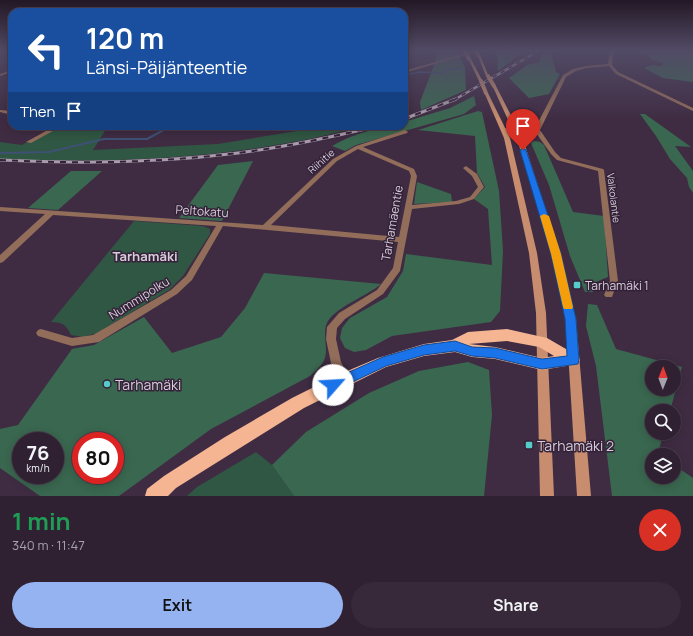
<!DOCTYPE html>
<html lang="en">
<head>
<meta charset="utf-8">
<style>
	body { margin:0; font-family:Manrope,sans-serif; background:#37293a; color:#f1f3f6; height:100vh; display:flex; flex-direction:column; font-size:15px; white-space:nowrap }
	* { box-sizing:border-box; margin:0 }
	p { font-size:13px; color:#a7a3ac }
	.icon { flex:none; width:22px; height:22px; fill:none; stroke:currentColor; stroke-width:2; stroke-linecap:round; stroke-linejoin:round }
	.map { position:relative; height:496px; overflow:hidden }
	.panel { display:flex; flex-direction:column; background:#2f2132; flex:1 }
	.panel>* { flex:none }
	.top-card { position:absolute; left:8px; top:8px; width:400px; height:122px; border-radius:12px; box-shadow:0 2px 10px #0003,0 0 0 1px #4a3e4d; background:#1a4fa0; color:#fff; overflow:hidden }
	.needle { width:26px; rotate:1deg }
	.fabs { position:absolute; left:645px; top:360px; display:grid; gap:8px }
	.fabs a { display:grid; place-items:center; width:36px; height:36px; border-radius:50%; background:#2f2132; box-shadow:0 2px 10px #0003,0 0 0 1px #4a3e4d; font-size:20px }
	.speed { position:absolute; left:12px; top:432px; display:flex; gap:8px; font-size:20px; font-weight:700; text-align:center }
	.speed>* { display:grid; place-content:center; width:52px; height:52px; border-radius:50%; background:#2f2132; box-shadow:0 2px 10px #0003,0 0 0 1px #4a3e4d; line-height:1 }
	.speed small { font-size:10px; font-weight:400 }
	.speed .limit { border:6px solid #d22; background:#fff; color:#111 }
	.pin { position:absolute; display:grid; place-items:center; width:34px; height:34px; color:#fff; margin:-41px -17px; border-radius:50% 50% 50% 0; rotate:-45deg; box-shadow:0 0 4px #0007 }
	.pin .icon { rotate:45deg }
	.me { position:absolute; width:44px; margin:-22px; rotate:64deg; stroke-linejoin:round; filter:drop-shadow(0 0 3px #0008) }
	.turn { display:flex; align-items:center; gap:14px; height:84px; padding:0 12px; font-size:18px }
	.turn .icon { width:52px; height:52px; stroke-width:2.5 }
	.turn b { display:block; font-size:28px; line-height:34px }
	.then { display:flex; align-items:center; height:38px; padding:0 12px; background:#0003; gap:8px; font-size:15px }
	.round { display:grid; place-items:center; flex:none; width:42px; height:42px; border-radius:21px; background:#37293a }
	.headline { display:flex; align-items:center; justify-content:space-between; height:68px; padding:0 12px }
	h1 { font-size:24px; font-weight:700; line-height:30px; color:#1e9e55 }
	.button { display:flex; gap:8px; margin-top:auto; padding:8px 12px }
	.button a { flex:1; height:46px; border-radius:24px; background:#95b2f1; color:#111; font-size:16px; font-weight:700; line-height:46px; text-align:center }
	.button a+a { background:#37293a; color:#f1f3f6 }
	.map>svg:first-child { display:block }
	.green { fill:#305743 }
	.forest { fill:#3a6750; fill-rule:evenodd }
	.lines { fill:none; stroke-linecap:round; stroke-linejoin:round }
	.stream-far1 { stroke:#3e5174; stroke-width:1.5 }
	.stream { stroke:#3e5174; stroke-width:2 }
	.minor { fill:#926d5a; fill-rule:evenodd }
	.tertiary { fill:#926d5a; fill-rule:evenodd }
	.secondary { fill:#c78d6e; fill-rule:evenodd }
	.trunk { fill:#f6b592; fill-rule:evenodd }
	.rail-far1-casing { stroke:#a89bab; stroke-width:2.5 }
	.rail-casing { stroke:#a89bab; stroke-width:3 }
	.rail-far1 { stroke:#342238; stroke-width:1.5; stroke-dasharray:4.5; stroke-linecap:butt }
	.rail { stroke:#342238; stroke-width:2; stroke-dasharray:6; stroke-linecap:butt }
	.secondary-bridge { stroke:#c78d6e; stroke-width:4 }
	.route { fill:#1a73e8; stroke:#114b97 }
	.slow { fill:#f59e0b }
	.poi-dot { fill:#54cdc8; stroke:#342238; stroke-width:1.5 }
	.labels { text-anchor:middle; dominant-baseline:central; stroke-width:3; stroke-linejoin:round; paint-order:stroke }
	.far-street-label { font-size:10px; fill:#d8cddb; stroke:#342238 }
	.street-label { font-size:12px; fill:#d8cddb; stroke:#342238 }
	.poi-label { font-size:12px; fill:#d8cddb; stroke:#342238; text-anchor:start }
	.neighbourhood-label { font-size:13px; font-weight:bold; fill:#d8cddb; stroke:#342238 }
	.near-poi-label { font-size:14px; fill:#d8cddb; stroke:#342238; text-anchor:start }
</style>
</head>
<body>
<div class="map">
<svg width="693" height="496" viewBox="0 0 693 496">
	<rect width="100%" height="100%" fill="#3f2c43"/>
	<!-- green -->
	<g class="green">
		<path d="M56,126H108L93,150L218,144L327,126H363C246,158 121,164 0,159V142L22,145Z"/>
		<path d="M134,221L203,226L210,229V234L183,276L169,290L97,333L83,337L71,335C66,325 63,322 51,322Z"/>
		<path d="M256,452L272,465L294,496H187L197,487Z"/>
	</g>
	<!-- forest -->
	<g class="forest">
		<path d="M436,50H457L465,68L466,90L421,110L420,102L436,60Z"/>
		<path d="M497,50H525L498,71Z"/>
		<path d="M548,50H555L551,54L556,72L560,74L549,94L529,98L509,78L527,65L540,62L541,54Z"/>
		<path d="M640,50H693V82L663,78L644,68L651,65L662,66L663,63L651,59L648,54L639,53Z"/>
		<path d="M474,96L476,105L464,114L356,145L345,151L332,146C352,134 380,126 404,126V122L450,108Z"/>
		<path d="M478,111L482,112L499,191L503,251L500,311L491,322L392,336L366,350L354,352L345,348L340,338L342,328L350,318L387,297L403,271L406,254L492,265L488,209L474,199L485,187L477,173L475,136L418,130Z"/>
		<path d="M640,114H645L691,147L675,146L693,171V193L689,187L687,178L670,159L656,136Z"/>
		<path d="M534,141L540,142L544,145L573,212L604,216L608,277L596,282L593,292H585L570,256L549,185L531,143Z"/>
		<path d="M253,161L222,221L179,218L218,165Z"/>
		<path d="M71,171H102L58,210L28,208Z"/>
		<path d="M417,182L451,194L452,202L414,204Z"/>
		<path d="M264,273L381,284C367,296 338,306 328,321C320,335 332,352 321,365C318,369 313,373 310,376L211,429L119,496H40L0,468V429L18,425L72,349L94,345L144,317L172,353L221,337L245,308ZM21,441H55V475H21ZM81,441H115V475H81Z"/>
		<path d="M588,304L597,305L616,349L682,367L670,411H652V433H663L658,455H652V477H674V465L693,478V496H612L596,366L586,326ZM652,367H674V389H652Z"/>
		<path d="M468,362L489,370L492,415L484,496H294L272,465L306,432L369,393L419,371Z"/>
	</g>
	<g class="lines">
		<!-- stream-far1 -->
		<g class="stream-far1">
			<path d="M505,59L520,50"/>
			<path d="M404,75L420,72L443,73L446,70L461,68"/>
		</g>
		<!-- stream -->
		<path class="stream" d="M0,153L49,152L104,139H147L171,126"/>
		<!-- minor -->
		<g class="minor">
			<path d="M477,50H483L404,73V71Z"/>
			<path d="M610,50H614L612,65L618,72L693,108V111L616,74L609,66L586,68L576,71L566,77L540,130L555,152L561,158L603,169L604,170L618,281L612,297H606L604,295L610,281L598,171L557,160L551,154L534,130L563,75L573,69L586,66L608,64Z"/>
			<path d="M12,70V72L0,76V74Z"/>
			<path d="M0,110L12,111V115L0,112Z"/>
			<path d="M55,126H62L31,143L26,142Z"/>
			<path d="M405,130L408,132L407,133L363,147L414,169L417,176L412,205L456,201L470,197L478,187L472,176L463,168L466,166L477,174L484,187L474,199L459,204L412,209L400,271L383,294L345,319L337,328L336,339L341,362L350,379L349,382L345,384L341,382L331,363L326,339L327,327L339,313L377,290L393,268L398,242L223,226L192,280L177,294L99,342L72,346L38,336L36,333L38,330L41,329L72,338L93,335L171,290L186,276L216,226L53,215L3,262L0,263V255L45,214L0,211V207L263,225L333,159L356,146ZM358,149L409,171L411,176L399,237L271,225L337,161Z"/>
		</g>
		<!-- tertiary -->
		<path class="tertiary" d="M502,128H537L540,130L537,132L504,131L502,130Z"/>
		<!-- secondary -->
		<g class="secondary">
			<path d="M477,54L480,55L489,77L486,76Z"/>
			<path d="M468,58L471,59L483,82L479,81Z"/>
			<path d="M492,85L496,86L523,139L560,254L576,319L591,496H577L566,319L552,254L517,139Z"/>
			<path d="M484,92L488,93L510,138L537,253L546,313L554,496H540L536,313L529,253L504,138Z"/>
		</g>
		<!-- trunk -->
		<path class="trunk" d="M507,329L547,338L578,356L580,360L578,364L542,370L495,359L472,357L455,352L424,356L386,367L304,408L176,488L168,496H145L147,489L164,476L225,437L292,398L340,374L378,358L424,344L452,340L468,332ZM507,341L539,347L554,356L542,358L495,347L469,344Z"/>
		<defs>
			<path id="rail-far1" d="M454,100L540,50"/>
			<g id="rail">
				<path d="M404,119L456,99"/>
				<path d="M0,160C80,164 159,163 238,153C286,147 332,137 378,126"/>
			</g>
		</defs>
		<!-- rail-far1 casing -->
		<use href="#rail-far1" class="rail-far1-casing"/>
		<!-- rail casing -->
		<use href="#rail" class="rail-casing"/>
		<!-- rail-far1 -->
		<use href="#rail-far1" class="rail-far1"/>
		<!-- rail -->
		<use href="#rail" class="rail"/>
		<!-- secondary-bridge -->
		<g class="secondary-bridge">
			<path d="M465,50L469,59"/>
			<path d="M475,50L478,55"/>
			<path d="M488,76L494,86"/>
			<path d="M481,81L486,93"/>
		</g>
	</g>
	<!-- sky -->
	<linearGradient id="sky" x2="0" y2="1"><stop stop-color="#231825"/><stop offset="0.42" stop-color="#524b66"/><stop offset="1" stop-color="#524b66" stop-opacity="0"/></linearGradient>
	<rect width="693" height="120" fill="url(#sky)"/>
	<!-- route -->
	<path class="route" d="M523,148L526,150L561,254L576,319L579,360L578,364L542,369L495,358L472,356L455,351L424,355L386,366L338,389L333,390L329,389L327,385L329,381L383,357L424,345L455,341L472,347L495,348L542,359L567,356L565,319L551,254L520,150Z"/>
	<!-- slow -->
	<path class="slow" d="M544,214L549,216L561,254L573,307L572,309H564L563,307L551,254L540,216Z"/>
	<!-- markers -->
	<g class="poi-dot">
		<rect x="573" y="281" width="8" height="8" rx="2"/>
		<circle cx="107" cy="384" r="4"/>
		<rect x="525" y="441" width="8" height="8" rx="2"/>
	</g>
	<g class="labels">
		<!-- far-street labels -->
		<g class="far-street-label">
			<text transform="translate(321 161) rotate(-41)">Riihitie</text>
			<text transform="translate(614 198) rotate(83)">Valkolantie</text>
		</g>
		<!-- street labels -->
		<g class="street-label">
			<text transform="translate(202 211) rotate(4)">Peltokatu</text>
			<text transform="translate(392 223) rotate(-80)">Tarhamäentie</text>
			<text transform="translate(139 298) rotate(-32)">Nummipolku</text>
		</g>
		<!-- poi labels -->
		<g class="poi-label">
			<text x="585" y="285">Tarhamäki 1</text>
		</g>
		<!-- neighbourhood labels -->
		<g class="neighbourhood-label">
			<text x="145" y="256">Tarhamäki</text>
		</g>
		<!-- near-poi labels -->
		<g class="near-poi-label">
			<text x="115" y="384">Tarhamäki</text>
			<text x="537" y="445">Tarhamäki 2</text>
		</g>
	</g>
</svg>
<div class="fabs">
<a><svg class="needle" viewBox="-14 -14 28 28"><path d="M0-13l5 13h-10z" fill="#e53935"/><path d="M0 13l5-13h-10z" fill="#a7a3ac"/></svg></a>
<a><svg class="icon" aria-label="search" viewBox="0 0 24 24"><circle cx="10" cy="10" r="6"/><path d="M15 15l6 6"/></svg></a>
<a><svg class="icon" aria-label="layers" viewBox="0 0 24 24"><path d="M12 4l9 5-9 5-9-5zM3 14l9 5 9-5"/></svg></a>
</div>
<div class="speed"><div>76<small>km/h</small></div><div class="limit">80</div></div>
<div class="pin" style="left:523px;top:150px;background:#d93025"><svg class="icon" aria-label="arrive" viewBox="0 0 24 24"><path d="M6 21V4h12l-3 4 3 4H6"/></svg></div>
<svg class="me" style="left:333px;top:385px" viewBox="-20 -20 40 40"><circle r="19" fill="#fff"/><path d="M0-13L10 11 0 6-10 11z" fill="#1a73e8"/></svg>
<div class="top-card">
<div class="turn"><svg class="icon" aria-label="left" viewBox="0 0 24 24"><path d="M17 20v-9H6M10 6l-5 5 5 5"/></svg><div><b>120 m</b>Länsi-Päijänteentie</div></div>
<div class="then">Then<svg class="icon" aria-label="arrive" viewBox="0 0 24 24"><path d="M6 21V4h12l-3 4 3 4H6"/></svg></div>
</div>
</div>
<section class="panel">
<div class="headline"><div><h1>1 min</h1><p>340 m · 11:47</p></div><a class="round" style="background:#d93025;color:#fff"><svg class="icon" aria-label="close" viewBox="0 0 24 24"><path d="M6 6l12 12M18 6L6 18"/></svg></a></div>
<div class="button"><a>Exit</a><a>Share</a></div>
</section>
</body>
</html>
